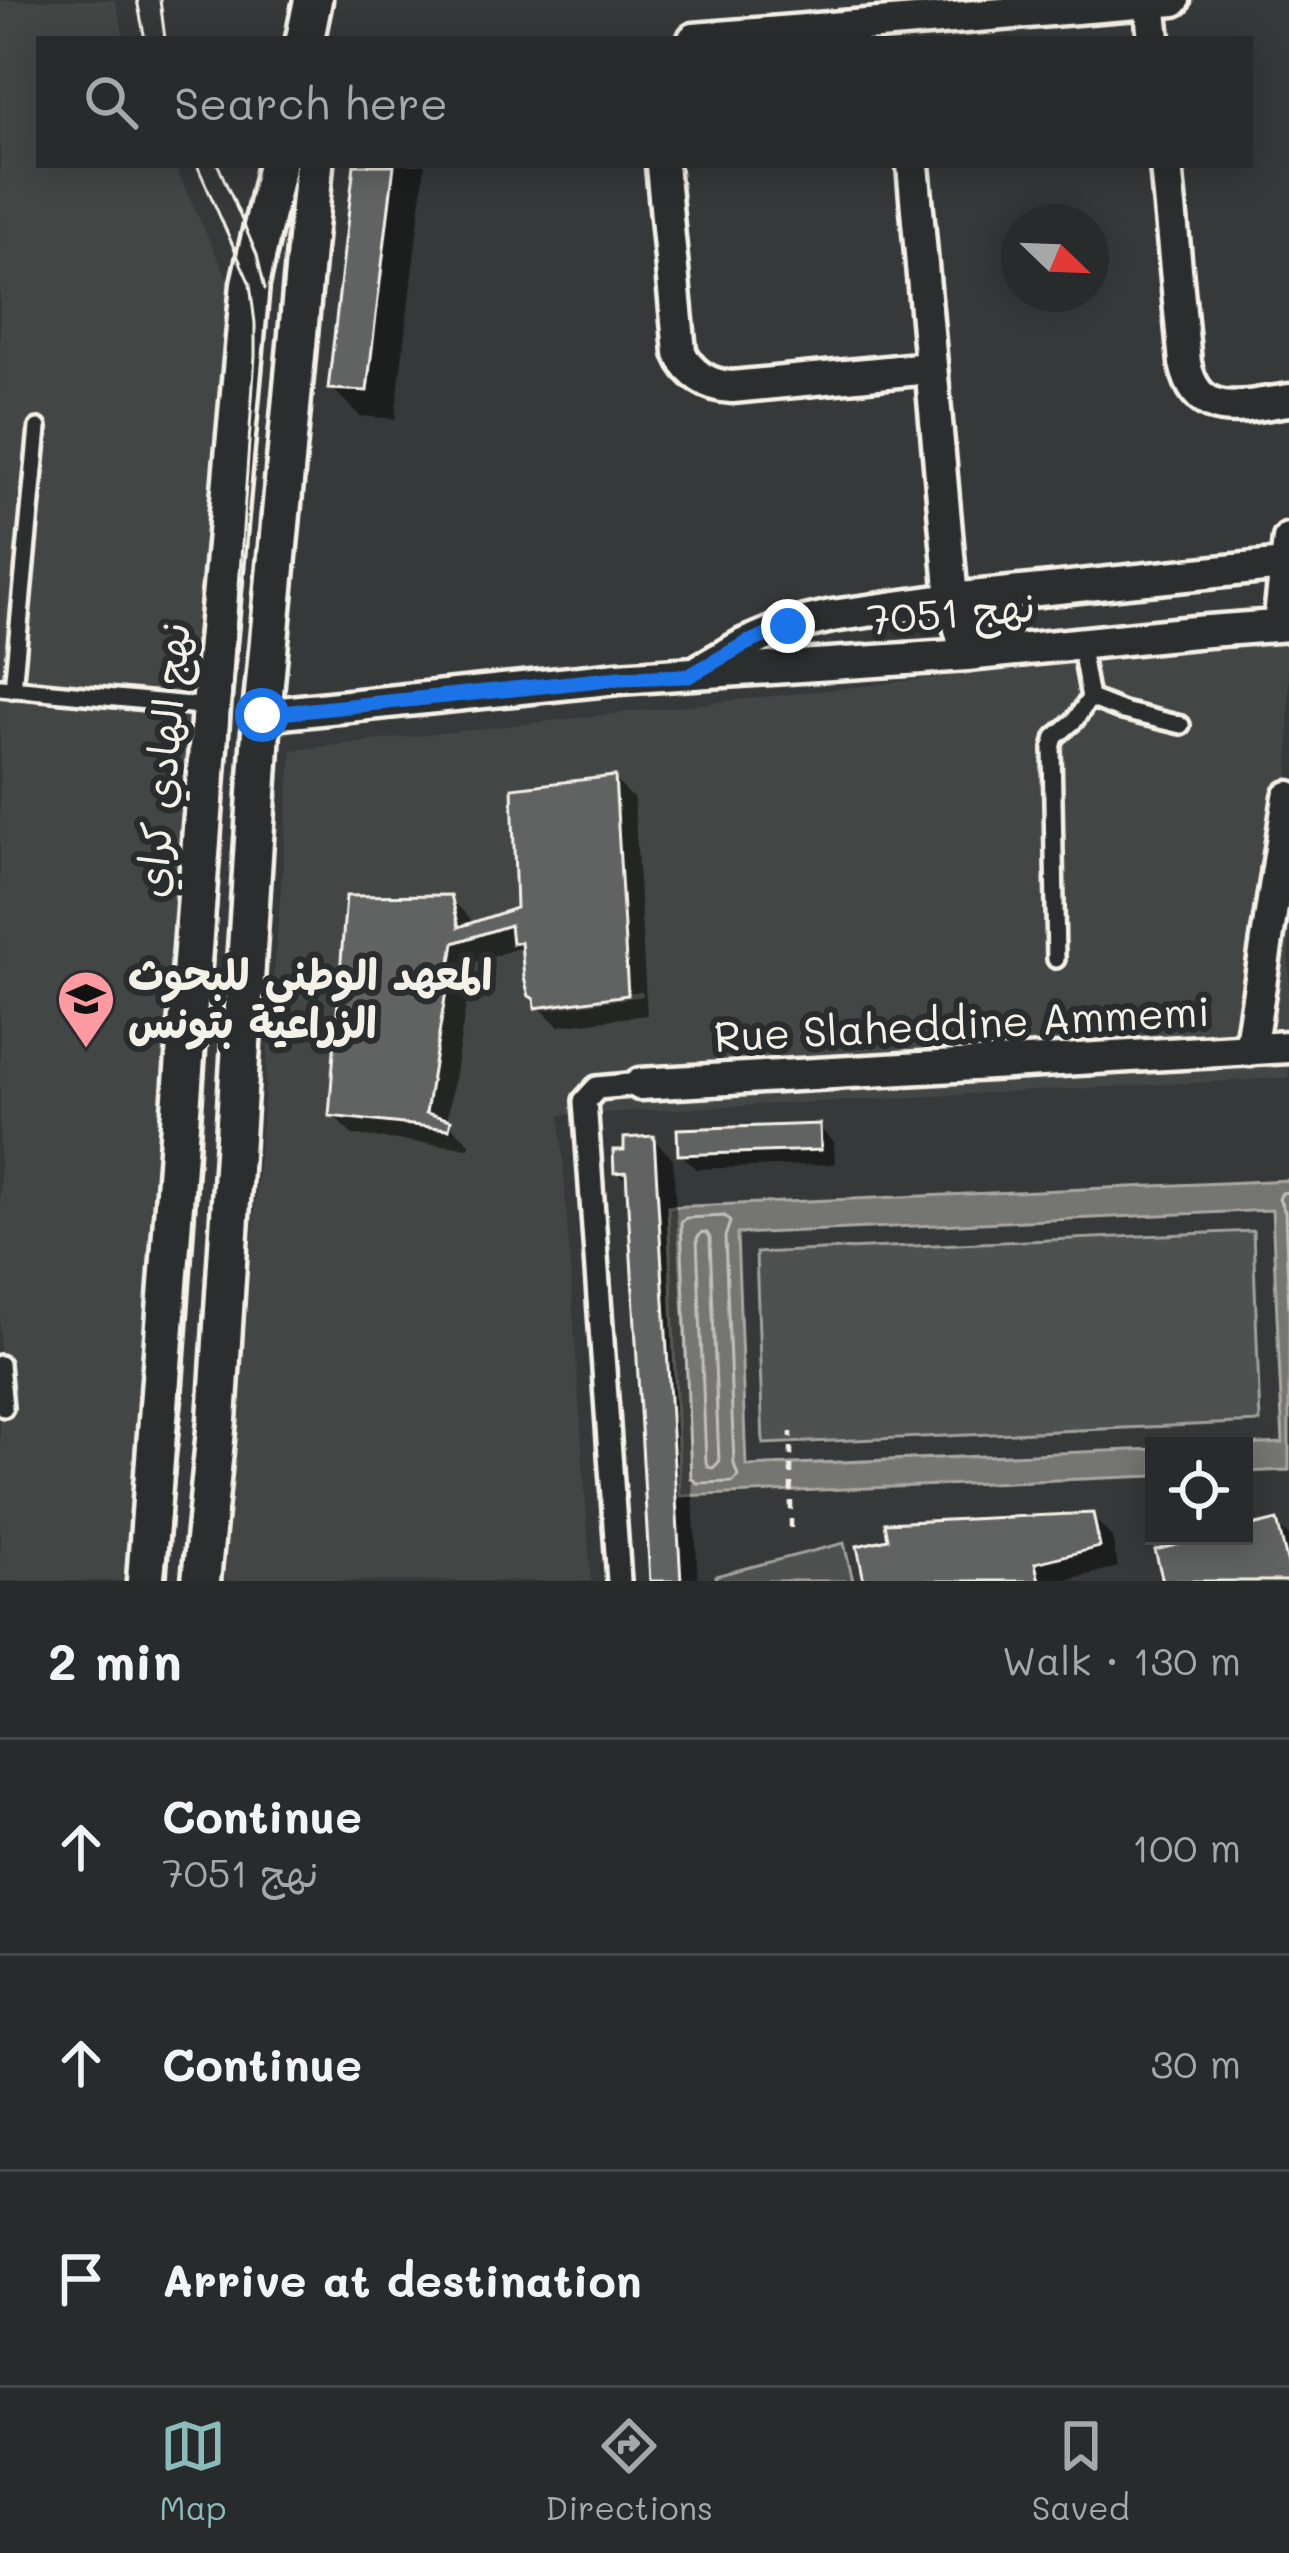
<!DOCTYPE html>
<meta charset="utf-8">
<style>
:root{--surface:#282b2b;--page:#343737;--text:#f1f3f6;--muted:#a5a7a9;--line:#444747;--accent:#8bbbb9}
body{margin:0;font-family:Mali,"Playpen Sans Arabic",sans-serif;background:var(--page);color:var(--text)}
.controls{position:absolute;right:36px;bottom:36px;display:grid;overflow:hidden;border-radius:0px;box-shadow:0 6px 30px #0003}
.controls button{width:108px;height:108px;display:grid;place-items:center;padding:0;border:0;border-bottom:3px solid var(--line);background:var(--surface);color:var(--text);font:60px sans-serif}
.compass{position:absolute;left:1001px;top:204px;width:108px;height:108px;border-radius:50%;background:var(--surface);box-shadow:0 6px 30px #0003;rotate:113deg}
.stop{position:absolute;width:36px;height:36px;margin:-27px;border:9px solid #1a73e8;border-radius:50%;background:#fff}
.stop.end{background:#1a73e8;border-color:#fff;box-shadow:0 3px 12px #0008}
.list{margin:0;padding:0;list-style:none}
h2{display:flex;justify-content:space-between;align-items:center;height:156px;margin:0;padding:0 48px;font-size:51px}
h2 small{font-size:39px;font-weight:400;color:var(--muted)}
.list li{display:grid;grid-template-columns:78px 1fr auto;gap:36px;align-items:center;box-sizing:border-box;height:216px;padding:0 48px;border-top:3px solid var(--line)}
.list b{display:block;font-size:45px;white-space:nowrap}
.list p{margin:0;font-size:39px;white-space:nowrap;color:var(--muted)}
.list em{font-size:39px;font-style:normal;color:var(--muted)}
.icon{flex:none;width:66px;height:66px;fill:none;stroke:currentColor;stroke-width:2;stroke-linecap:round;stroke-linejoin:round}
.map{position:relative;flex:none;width:1289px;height:1581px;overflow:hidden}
.search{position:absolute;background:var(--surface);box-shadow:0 6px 30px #0003;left:36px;right:36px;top:36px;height:132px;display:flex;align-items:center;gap:30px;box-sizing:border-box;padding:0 42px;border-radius:0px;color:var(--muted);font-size:45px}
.sheet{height:804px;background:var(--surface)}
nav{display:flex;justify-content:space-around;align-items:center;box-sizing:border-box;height:168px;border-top:3px solid var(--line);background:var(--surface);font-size:33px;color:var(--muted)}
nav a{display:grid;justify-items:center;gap:6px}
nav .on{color:var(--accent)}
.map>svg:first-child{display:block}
.built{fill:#434645}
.green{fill:#4e514f;stroke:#a1a19c;stroke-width:3}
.water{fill:#757572;stroke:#a8a7a1;stroke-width:3}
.shadow{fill:#0007;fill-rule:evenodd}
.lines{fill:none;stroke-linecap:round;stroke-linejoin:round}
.shore{stroke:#c1bfb9;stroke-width:3}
.building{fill:#616362;stroke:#f4f1e8;stroke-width:3}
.service-casing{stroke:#f4f1e8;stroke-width:24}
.pedestrian-casing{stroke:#f4f1e8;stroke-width:30}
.minor-casing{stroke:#f4f1e8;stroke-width:39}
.tertiary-casing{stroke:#f4f1e8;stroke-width:45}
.path{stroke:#f4f1e8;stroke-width:4.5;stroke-dasharray:9 9;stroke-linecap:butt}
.service{stroke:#2a2d2e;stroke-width:15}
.pedestrian{stroke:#2a2d2e;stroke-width:21}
.minor{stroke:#2a2d2e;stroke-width:30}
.tertiary{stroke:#2a2d2e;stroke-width:36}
.tram{stroke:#f4f1e8;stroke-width:3}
.route{stroke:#1a73e8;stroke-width:15}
.labels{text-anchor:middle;stroke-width:12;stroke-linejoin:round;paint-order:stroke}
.street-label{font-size:42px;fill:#f4f1e8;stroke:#2a2d2e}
.poi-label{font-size:42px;font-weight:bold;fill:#f4f1e8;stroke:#2a2d2e;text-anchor:start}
</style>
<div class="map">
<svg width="1289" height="1581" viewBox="0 0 1289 1581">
<rect width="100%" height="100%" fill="#363939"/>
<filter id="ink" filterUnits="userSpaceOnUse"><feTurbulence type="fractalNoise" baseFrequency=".00833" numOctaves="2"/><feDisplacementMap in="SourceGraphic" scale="24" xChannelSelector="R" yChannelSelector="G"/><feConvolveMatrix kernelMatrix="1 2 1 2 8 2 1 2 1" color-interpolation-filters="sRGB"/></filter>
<g filter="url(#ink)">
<path class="built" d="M0,0h115l10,39h-86v126h135l57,121 -36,419 -48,689 -20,187h-127z
M1289,641v437l-729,37 31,466h-366l67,-831 963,-108z"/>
<path class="green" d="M1253,1231l7,191 -497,22 -7,-191z
M844,1543l9,38h-137l-1,-5z"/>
<path class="water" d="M1289,1180v290l-45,2v-26h-27l66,-3 -11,-233 -535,24 9,232 408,-17v27l-474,20 -12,-289z"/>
<path class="shadow" d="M357,165h68l-30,254 -35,-3 -29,-29z
M614,779l20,20 13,216 -89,11 -20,-20 -13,-55 -4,-4 -48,16 -26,159 23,21 -1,5 -117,-13 -20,-21 118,-216 20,20 2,8 48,-16zM642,991l1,5 -99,14v-6z
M819,1127l15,15 1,22 -139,5 -15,-15z
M653,1139l20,20 25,422h-45l-23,-396 -13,-13z
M1092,1516l20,21 6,30 -56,14h-194z
M1276,1524l13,12v45h-123l60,-45h18v-4z"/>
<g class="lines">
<path class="shore" d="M1289,1192l-7,1 -3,6 6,13 4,95
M725,1216l5,6 -5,15 9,227 4,12 -5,6 -36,1 -6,-5 -10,-255 5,-5z
M702,1232l5,1 3,5 9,224 -6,6 -5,-1 -2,-5 -9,-224z"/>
</g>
<path class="building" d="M354,165h40l-27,226 -39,-2z
M615,776l13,219 -93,13 -1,-9 -5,-3 -5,-18 -3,-36 -9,1 -2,-18 -56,18 -28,170 25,7 -2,9 -120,-13 17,-220 105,-1 8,32 57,-19 -4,-120z
M820,1124l1,26 -143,5 -1,-26z
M654,1136l27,445h-31l-24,-409 -12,1 -1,-23h11v-12z
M1093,1513l7,34 -65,16 4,18h-175l-7,-35 31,-7 -3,-16z
M1277,1520l12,49v12h-126l-8,-31 58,-14h31v-8z"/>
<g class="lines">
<g class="service-casing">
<path id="service" d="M0,687l211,20
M13,689l25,-261
M1090,698l33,13 58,14
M1056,959l-4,-211 3,-11 20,-17 15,-22 -10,-55
M0,1364l4,44"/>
</g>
<g class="pedestrian-casing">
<path id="pedestrian" d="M619,1581l-34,-480 12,-13 43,-4"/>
</g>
<g class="minor-casing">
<path id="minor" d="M1150,2l4,37
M694,39l480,-39
M662,165l18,187c9,22 29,34 52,35l197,-19
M913,165l39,434 15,56
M1166,165l19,198c12,60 58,43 104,37
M1279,626l10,-87
M700,670l45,-26 43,-18 44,-10 120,-17 333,-34
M262,715l356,-37 349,-23 228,-23 94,-7
M1250,1050l39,-253
M640,1084l649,-37"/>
</g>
<g class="tertiary-casing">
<path id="tertiary" d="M305,39l8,-39
M146,1581l65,-874 39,-423 27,-119
M201,1581l16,-161 45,-705 52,-550"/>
</g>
<path class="path" d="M791,1528v-96"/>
<use href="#service" class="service"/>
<use href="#pedestrian" class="pedestrian"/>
<use href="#minor" class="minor"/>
<use href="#tertiary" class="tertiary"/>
<path class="tram" d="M137,0l8,39
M160,0l5,39
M218,165l39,90 8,34
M164,1581l19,-183 72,-1042v-33l-5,-39 -53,-119"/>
</g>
</g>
<g class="lines" filter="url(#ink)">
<path class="route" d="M262,715l357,-37 70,-2 56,-32 43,-18"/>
</g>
<defs>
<g id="university-pin" transform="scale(3)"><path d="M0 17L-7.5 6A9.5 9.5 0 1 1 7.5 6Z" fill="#ff9aa2" stroke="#2a2d2e"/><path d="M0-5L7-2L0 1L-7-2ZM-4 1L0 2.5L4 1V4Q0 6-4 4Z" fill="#111"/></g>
</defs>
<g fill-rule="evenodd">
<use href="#university-pin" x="86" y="999"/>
</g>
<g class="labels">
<g class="street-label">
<text transform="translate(951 613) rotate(-5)" y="15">نهج 7051</text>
<text transform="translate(163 760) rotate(-85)" y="15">نهج الهادي كراي</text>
<text transform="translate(962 1024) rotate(-3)" y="15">Rue Slaheddine Ammemi</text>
</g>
<g class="poi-label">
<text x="128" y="990">المعهد الوطني للبحوث<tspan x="128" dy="48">الزراعية بتونس</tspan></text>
</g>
</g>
</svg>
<div class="controls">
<button><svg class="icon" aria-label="locate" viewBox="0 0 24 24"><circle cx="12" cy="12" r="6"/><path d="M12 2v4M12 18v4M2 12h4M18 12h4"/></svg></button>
</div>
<svg class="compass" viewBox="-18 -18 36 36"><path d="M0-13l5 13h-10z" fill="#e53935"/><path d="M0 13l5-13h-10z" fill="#a5a7a9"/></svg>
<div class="stop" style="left:262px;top:715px"></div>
<div class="stop end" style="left:788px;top:626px"></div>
<div class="search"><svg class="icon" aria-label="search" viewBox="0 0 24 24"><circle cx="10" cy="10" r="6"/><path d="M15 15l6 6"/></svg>Search here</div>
</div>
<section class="sheet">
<h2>2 min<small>Walk · 130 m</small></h2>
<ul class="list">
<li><svg class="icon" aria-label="ahead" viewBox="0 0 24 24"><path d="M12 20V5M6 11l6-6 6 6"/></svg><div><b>Continue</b><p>نهج 7051</p></div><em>100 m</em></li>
<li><svg class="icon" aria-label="ahead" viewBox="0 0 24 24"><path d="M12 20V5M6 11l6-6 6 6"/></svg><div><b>Continue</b></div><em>30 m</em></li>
<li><svg class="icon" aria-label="arrive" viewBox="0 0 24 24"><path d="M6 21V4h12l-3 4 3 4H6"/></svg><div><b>Arrive at destination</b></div></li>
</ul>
</section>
<nav>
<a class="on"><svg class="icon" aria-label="map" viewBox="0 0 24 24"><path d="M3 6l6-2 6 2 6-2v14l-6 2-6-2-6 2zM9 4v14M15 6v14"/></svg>Map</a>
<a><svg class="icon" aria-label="directions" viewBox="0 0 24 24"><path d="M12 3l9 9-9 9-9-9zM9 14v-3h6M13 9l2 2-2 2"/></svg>Directions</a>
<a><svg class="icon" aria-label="saved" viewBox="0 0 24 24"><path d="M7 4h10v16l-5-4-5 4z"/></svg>Saved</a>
</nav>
